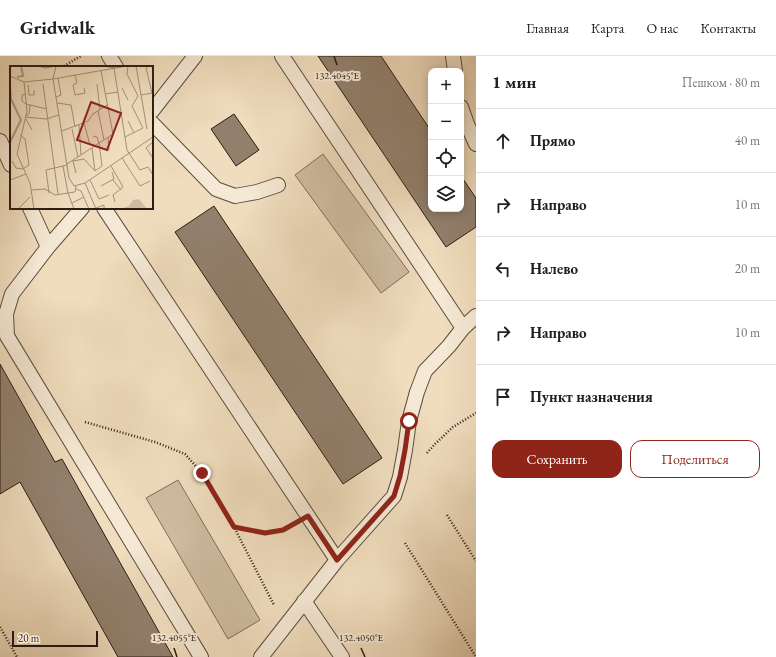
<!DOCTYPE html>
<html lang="ru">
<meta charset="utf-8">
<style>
:root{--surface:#fff;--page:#f2f2f2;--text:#202124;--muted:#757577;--line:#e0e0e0;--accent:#8f2418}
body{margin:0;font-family:"EB Garamond",serif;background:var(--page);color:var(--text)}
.controls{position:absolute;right:12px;top:12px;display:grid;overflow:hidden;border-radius:8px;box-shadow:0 2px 10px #0003}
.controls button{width:36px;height:36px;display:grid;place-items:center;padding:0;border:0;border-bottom:1px solid var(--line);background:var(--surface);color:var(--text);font:20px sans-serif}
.scale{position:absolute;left:12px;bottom:10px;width:86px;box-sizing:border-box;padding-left:4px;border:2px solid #2c1c15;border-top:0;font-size:11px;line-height:14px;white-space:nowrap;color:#2c1c15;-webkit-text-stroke:3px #f5e9d5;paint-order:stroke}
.stop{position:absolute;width:12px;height:12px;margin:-9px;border:3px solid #8f2418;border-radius:50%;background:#fff}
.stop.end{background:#8f2418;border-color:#fff;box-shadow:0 1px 4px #0008}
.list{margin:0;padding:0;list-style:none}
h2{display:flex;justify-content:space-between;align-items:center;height:52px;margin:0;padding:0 16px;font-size:17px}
h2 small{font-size:13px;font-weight:400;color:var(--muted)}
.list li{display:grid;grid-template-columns:26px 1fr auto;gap:12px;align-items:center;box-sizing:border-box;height:64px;padding:0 16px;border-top:1px solid var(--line)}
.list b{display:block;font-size:15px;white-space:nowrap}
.list em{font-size:13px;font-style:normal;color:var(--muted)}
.actions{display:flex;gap:8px;padding:12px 16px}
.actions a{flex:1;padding:9px 0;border:1px solid var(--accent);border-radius:12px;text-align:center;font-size:14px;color:var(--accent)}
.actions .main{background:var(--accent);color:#fff}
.icon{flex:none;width:22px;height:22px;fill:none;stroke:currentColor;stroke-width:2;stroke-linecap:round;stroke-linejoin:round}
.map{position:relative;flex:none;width:476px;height:601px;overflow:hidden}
header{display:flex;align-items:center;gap:24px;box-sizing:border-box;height:56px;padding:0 20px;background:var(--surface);border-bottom:1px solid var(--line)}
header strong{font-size:19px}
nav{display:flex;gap:22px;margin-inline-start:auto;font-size:14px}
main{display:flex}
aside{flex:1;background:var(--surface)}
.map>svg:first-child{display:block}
.green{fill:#cfbca1;stroke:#7e6c5b}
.building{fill:#92806d;stroke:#2c1c15}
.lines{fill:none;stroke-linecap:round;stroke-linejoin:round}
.lane-casing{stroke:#5d4c3f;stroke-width:16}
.path{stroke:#2c1c15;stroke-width:2.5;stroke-dasharray:1 2;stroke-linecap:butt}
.lane{stroke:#f5e9d5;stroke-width:14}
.route{stroke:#8f2418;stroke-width:5}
.ticks{fill:none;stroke:#2c1c15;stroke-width:1.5}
.inset-river{fill:none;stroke:#ad9b85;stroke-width:2}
.inset-road{fill:none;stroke:#a2907a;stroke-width:1}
.view{fill:#8f2418;fill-opacity:0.15;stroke:#8f2418;stroke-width:2}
.inset-edge{fill:none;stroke:#2c1c15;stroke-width:2}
.ticks-label{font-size:10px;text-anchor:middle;fill:#2c1c15;stroke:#f5e9d5;stroke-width:4;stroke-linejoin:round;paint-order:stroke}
</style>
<header>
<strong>Gridwalk</strong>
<nav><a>Главная</a><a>Карта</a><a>О нас</a><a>Контакты</a></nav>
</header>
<main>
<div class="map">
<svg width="476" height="601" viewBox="0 0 476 601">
<rect width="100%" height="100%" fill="#f0ddbe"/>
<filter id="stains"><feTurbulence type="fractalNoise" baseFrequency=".005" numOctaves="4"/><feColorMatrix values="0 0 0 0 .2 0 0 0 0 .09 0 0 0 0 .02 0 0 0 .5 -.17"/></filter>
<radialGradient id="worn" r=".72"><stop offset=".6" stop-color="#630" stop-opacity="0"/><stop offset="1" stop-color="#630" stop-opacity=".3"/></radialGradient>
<path class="green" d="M323,98l86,118 -28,21 -86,-118z
M178,424l82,140 -32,19 -82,-141z"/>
<path class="building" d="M318,0h63l50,75v78h30v-33l15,22v29l-30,20z
M234,58l25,36 -23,16 -25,-37z
M214,150l168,252 -39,26 -168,-252z
M0,308l55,98 7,-3 111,198h-55l-98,-175 -20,12z"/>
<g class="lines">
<g class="lane-casing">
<path id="lane" d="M109,0l7,11
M282,0l181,272
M453,0l2,15
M461,51l6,17 9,20
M152,55l43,-55
M152,67l64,66 19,7 22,-4 21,-7
M0,85l11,24
M30,152l18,39
M82,152l-34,39 -36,47 -6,20 1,22 194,321
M104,152l233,352
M304,545l38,56
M261,601l76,-97 57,-64 6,-19 5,-27 4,-29 8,-29 8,-21 24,-25 14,-18 13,-12"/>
</g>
<path class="path" d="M64,10l17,-10
M85,366l70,20 30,12 17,19 32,54 40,78
M427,397l8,-9 18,-17 23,-14
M447,459l29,46
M234,471c19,4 37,9 56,-1
M405,487l71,114
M0,571l17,30"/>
<use href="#lane" class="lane"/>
</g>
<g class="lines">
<path class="route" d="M202,417l32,54 31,6 18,-3 25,-14 29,44 57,-64 6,-20 5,-26 4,-29"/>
</g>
<path class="ticks" d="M334,0l3,9M174,592l3,9M361,592l4,9"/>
<g transform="translate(10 10)">
<rect width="143" height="143" fill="#f0ddbe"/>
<path d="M129,133l8,10h-27l9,-3 4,-6z" fill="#cfbca1"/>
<path class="inset-river" d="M7,11l6,-1 -2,-10M0,21l1,12 10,21 -11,22"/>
<path class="inset-road" d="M29,0l6,2 11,-2M46,0l-3,13 74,-13M92,0l13,2M126,0l11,63M104,2l13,82 13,20 8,-3 5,8M65,9l2,8 -4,2 2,10 10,-2 -1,-5M0,10l14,6 29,-3 16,99 5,8 11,-3 68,-46M14,16l3,29 -10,43 13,29 4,26M33,18l15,110M87,18l3,26M18,19l1,10h5v-5M112,22l6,12M15,28l-3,1v6l4,3 21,5M95,28l13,-2M131,29l11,-2 -6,-25 3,-2M46,31l5,-2 -3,-17M47,37l14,2 4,22M88,45l6,29M16,50l3,-2 1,-9M16,51l20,2 13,-4M16,53l6,11M118,55l6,12M74,57l6,22M69,59l2,30M62,63l6,28M52,65l26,-10 5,-7 14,-9M98,71l1,14M115,71l18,-9 -11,-22 6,-10 -11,-22 1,-8M143,76l-7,6 7,10M82,82l3,23M112,92l18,28 10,-5M2,95l4,7 7,1 6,-4 -4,-26 -5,-4M57,98l46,-30 -12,-63M57,99l-4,1 5,27 6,16M101,100l12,21 -10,8 2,7M66,107l-3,-12 11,-2 11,12 7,-5 -3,-23 -2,-6 -4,-1M0,114l16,-6M80,114l9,19 10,-4M103,114l8,10M75,117l11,26M91,120l13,-7 -2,-7M66,123l5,2 8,18M21,124l14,-1 10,6 20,-3 1,-6M39,127l-3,-23 17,-4M62,137l12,-6M86,142l8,-3v4M8,143l12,-12"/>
<path class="view" d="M81,36l30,11 -14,37 -30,-10z"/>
<rect width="143" height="143" class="inset-edge"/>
</g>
<g class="ticks-label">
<text x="337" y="23">132.4045°E</text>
<text x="174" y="585">132.4055°E</text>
<text x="361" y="585">132.4050°E</text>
</g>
<rect width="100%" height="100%" filter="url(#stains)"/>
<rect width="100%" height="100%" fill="url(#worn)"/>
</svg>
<div class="controls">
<button>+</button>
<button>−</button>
<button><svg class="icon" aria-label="locate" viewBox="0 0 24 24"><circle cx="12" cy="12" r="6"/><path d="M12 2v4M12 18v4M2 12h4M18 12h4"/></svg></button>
<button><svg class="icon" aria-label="layers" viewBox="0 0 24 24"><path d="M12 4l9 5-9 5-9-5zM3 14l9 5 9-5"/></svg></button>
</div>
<div class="scale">20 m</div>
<div class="stop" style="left:409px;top:365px"></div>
<div class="stop end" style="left:202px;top:417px"></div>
</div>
<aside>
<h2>1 мин<small>Пешком · 80 m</small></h2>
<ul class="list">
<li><svg class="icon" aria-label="ahead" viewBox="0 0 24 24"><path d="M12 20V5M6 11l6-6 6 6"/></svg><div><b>Прямо</b></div><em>40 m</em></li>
<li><svg class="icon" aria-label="right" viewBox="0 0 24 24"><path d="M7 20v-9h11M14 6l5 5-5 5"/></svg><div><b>Направо</b></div><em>10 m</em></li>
<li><svg class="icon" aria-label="left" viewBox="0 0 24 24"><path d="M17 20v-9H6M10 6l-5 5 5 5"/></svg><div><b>Налево</b></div><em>20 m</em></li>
<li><svg class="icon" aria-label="right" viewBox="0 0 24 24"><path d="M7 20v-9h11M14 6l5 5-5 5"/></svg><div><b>Направо</b></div><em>10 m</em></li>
<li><svg class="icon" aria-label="arrive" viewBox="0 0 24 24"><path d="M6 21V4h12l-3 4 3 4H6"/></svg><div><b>Пункт назначения</b></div></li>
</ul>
<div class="actions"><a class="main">Сохранить</a><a>Поделиться</a></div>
</aside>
</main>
